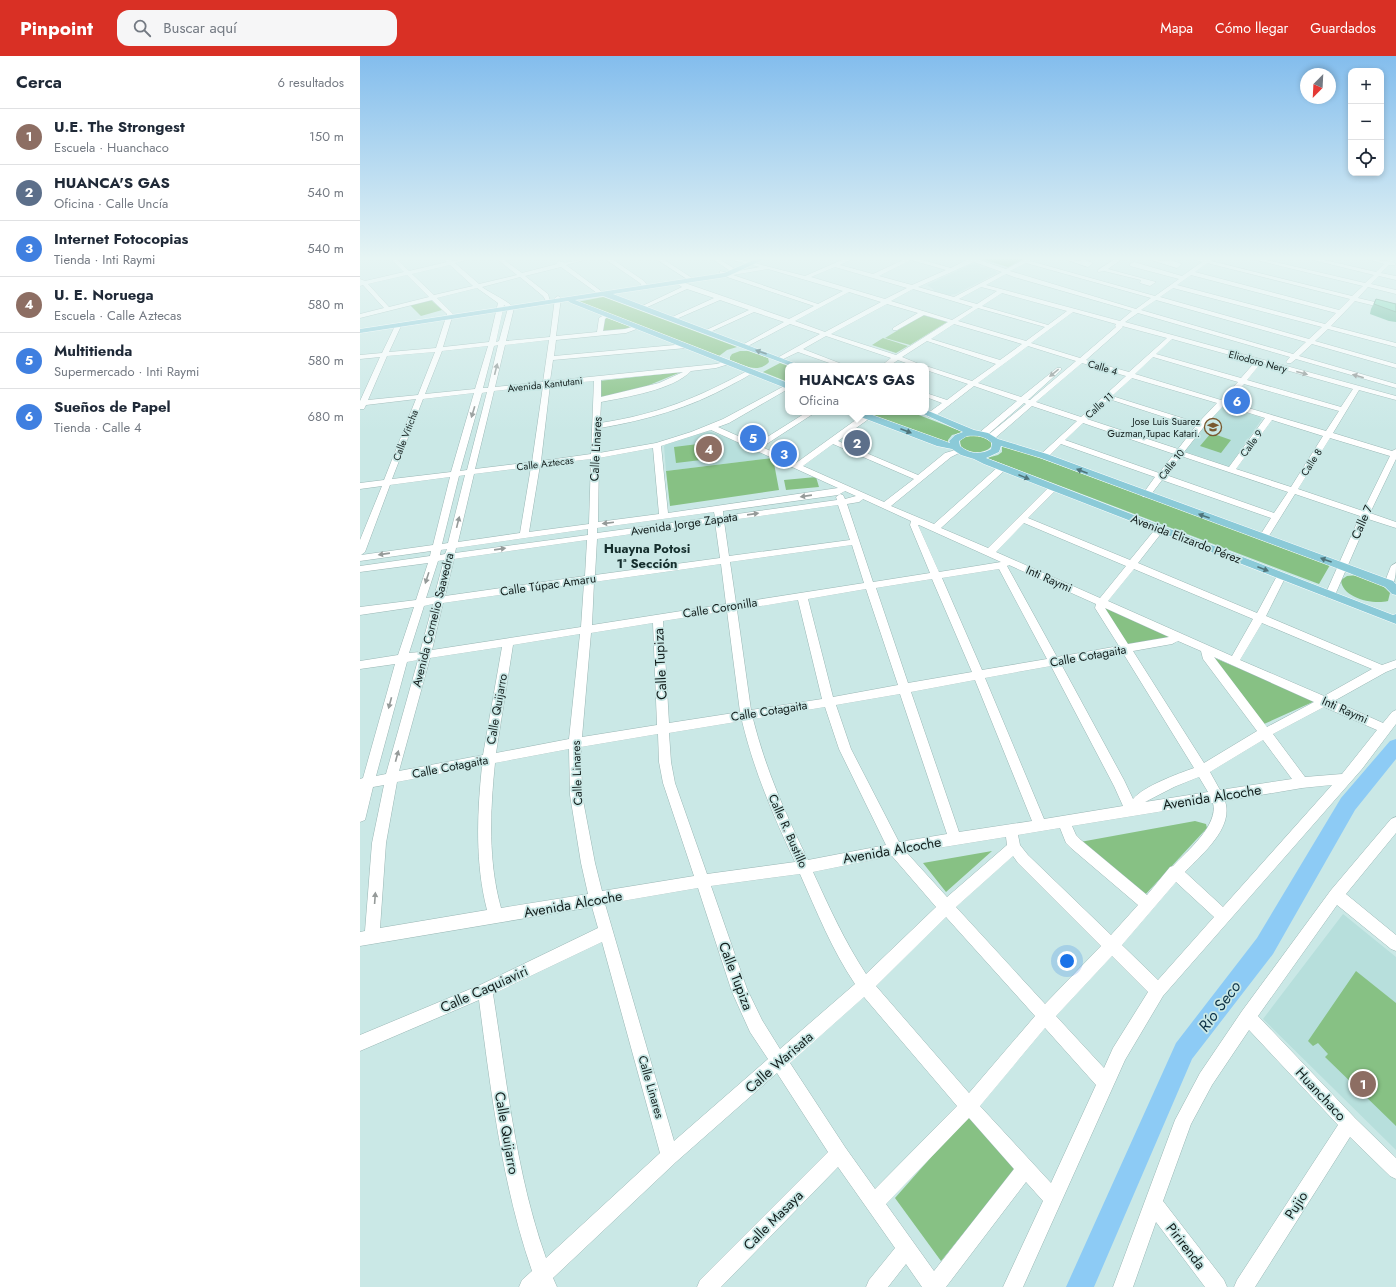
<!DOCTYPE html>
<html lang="es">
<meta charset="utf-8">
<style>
:root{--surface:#fff;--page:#f6f6f7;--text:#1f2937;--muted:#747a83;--line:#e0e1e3;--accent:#d93025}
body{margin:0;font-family:Jost,sans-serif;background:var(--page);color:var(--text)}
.controls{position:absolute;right:12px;top:12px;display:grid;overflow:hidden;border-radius:8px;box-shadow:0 2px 6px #0003}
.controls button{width:36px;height:36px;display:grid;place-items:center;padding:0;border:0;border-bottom:1px solid var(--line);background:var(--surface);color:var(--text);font:20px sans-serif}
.compass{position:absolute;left:940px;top:12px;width:36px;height:36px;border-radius:50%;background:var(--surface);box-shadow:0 2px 6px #0003;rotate:204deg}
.you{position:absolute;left:707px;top:905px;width:14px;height:14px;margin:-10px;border:3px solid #fff;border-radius:50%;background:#1a73e8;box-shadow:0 0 0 6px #1a73e833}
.badge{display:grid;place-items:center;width:26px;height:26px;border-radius:50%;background:var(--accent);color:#fff;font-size:13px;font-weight:700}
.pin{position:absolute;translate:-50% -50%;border:2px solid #fff;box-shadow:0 1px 4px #0006}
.popup{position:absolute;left:425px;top:307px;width:144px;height:52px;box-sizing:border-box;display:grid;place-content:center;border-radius:8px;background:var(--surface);filter:drop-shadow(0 1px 3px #0005);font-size:13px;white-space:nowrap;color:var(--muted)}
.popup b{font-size:15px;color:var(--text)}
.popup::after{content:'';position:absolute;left:50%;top:100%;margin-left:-8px;border:8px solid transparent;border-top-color:var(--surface)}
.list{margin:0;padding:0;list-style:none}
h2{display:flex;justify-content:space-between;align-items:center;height:52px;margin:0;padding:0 16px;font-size:17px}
h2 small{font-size:13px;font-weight:400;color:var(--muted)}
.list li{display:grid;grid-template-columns:26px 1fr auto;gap:12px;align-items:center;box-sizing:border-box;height:56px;padding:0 16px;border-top:1px solid var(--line)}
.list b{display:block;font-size:15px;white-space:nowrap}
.list p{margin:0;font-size:13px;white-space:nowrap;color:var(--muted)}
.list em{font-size:13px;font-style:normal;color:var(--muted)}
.icon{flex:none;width:22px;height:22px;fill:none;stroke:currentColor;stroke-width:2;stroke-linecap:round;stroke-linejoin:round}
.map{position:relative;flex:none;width:1036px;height:1231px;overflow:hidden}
header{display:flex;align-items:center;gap:24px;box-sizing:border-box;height:56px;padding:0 20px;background:var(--accent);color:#fff}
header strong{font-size:19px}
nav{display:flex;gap:22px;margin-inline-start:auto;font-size:14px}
.search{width:280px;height:36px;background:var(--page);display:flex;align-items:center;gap:10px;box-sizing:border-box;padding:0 14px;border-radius:12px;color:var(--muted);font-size:15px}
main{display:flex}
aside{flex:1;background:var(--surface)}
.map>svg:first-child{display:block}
.built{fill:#b7dfdc}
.green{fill:#87c184}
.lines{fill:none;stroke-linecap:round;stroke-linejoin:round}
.river{fill:#8dcbf5;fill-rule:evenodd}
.minor-casing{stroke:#9ab7b5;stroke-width:1}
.major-casing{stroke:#fff;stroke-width:1}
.minor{fill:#fff;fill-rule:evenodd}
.major{fill:#8bcad8;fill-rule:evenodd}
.wall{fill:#62b696}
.building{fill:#72d4af;stroke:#50947a}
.oneway{fill:#4f747a}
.oneway2{fill:#959a99}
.labels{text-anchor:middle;stroke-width:3.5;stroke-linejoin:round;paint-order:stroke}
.far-street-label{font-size:10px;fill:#131e1d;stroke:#cae8e6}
.far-poi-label{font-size:10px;fill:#131e1d;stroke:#cae8e6;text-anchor:end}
.street-label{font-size:12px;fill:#131e1d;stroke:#cae8e6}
.neighbourhood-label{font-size:13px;font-weight:bold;fill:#152e2d;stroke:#cae8e6}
.near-street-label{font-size:14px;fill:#131e1d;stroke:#cae8e6}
.near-water-label{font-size:16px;font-style:italic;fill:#0f3348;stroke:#cae8e6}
</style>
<header>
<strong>Pinpoint</strong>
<div class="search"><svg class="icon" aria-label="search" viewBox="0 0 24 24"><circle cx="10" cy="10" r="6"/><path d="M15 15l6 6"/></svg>Buscar aquí</div>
<nav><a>Mapa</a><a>Cómo llegar</a><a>Guardados</a></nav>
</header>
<main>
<aside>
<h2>Cerca<small>6 resultados</small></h2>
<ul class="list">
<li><span class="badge" style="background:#8d6e63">1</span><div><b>U.E. The Strongest</b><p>Escuela · Huanchaco</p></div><em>150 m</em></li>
<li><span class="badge" style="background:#5c6f8a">2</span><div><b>HUANCA'S GAS</b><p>Oficina · Calle Uncía</p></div><em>540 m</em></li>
<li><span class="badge" style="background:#3f7fe0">3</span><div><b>Internet Fotocopias</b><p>Tienda · Inti Raymi</p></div><em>540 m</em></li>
<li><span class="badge" style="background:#8d6e63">4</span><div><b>U. E. Noruega</b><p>Escuela · Calle Aztecas</p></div><em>580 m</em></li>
<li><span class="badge" style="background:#3f7fe0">5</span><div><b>Multitienda</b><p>Supermercado · Inti Raymi</p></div><em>580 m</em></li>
<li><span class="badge" style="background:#3f7fe0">6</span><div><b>Sueños de Papel</b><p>Tienda · Calle 4</p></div><em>680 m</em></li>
</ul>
</aside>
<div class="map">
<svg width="1036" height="1231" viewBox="0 0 1036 1231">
<rect width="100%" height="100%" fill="#cae8e6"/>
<path class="built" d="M614,208l22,7 1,2 -41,21 -7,1 -15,-4 -1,-2 -6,-4 43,-20z
M865,350l34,11 3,2 -33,48 -43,-15 -2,-1 37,-44z
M348,375l18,6 47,21 -107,13 -2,-25 3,-3z
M983,858l53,43v193l-133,-131z"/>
<path class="green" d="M621,203h43l-16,8z
M243,241l3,1 131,49 -10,3 -8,6 -142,-54z
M71,244l11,10 -21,6 -11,-11z
M563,259l24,7 -37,23 -25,-7z
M244,261l30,11 -31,3z
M523,282l25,8 -12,7 -24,-8z
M380,295h8l20,7 1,4c-11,12 -26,3 -39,-2v-3l2,-3z
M420,307l8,3v16l-25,-10z
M321,316l-39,16 -42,9 -1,-16z
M504,356h47l52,20 -11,3 -4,5v4z
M851,377l20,7 -10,13 -21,-7z
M614,379l10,2 7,5v5c-9,8 -22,6 -30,0l-1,-6 5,-4z
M338,388l3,16 -25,3 -2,-16z
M642,388l328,121 -11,19 -332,-126 11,-3 4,-3z
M413,402l6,32 -109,16 -4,-35z
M456,421l3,10 -33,3 -2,-10z
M998,519l25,11 7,7 -2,8c-15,4 -46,-3 -47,-21l6,-4z
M742,549l71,32 -45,8z
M850,600l105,45 -51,23z
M835,765l11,3 1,4 -63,68 -64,-54z
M632,795l-46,41 -23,-29z
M996,915l40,32v123l-71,-69 3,-3 -10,-11 -5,3 -5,-5z
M611,1056l46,55 -76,94 -46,-63z"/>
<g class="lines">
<path class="river" d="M1036,683v20l-41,51 -82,144 -81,105 -98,228h-28l110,-244 81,-105 84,-140 49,-57z"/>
<g class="minor-casing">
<path id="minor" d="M31,203h6l12,12 38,-9 -3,-3h6l2,2 18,-2 -15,4 24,21 38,-9 -20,-16h6l19,14 35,-9 -1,-1 3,-2c7,4 20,-2 29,-2l-22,6 35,26v2h-4l-36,-26 -36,9 23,18 2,7h-4l-3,-5 -23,-19 -38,10c8,6 28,15 32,21l-8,33 44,-4 5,-39 3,-2 3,2 -5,38 41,-4 2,-14 8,-5 3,2 -5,4 -2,12 22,-2 14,-4 3,2 -16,6 -70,7 -2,16 132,-12 3,2 -3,2 -133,12 -3,21 166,-17 13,-3 3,2 -16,5 -25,3c-18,19 -65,26 -90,31l-1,21c59,-9 97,-25 149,-53l5,1c-6,6 -16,10 -23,14 -41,23 -85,35 -131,43l-1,25 57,-10 35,-11 32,-13 65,-35v5l-59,34 -11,4 38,17 51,-32h9l-54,35 34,16 68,-49h6v4l-32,23 80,34 27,-22 14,-4 4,2 -12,6 -60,49 43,18 65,-58h6l1,2 -1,2 -64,58 47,20 62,-62h6l1,2 -1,2 -28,28 102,42 27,-33h6l2,2 -2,2 -25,32 119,50 21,-39h6l2,2 -20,40 116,49 14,-5v8l-10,4 -52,29 49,22 9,-11 4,-2v14l-34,45 -199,227 -38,64 -102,227h-20l40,-86 -17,-19 -80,105h-24l-16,-23 -18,23h-22l3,-7 26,-32 -57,-81 -117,120h-24l3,-7 128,-128 -51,-79 -101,89 -123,116 4,9h-38l3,-7 10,-9c-30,-87 -41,-179 -53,-271l-119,51v-16l120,-50 118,-57 -6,-21 -232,39v-14l5,-1 7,-88 12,-58 -11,2 -7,29 -1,4 -5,2v-43l3,-1 32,-114 -35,5v-8l38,-6 16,-48 -54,8v-8l56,-7 12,-37 -68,9v-6l70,-10 1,-5 -71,10v-21l22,-54 -22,3v-6l24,-3 32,-81 -50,6 -2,4h-4v-8l20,-44 -20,2v-4l22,-2 13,-27 3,-2 3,2 -12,26 47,-4 11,-34 -15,-14 -72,18v-4l24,-6 -21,-23 -3,1v-7l5,2 39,-9zM90,209l23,21 -39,9 -22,-21zM47,219l22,22 -40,10 -21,-23zM117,232l21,15 -9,39 -46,5 10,-33 -16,-16zM144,249l4,3 -9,33 -3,1zM189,284l-6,42 -48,5 10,-42zM138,289l-10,43h-5l11,-42zM128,290l-13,43 -50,5 17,-43zM75,296l-17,43 -50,5 19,-44zM323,316l-24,11 -58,14v-17zM234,325l-3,73 -50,7 9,-76zM183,330l-11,76 -57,7 19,-78zM127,336l-20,78 -7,1 22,-78zM114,337l-23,79 -59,7 31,-80zM351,374l127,58 -170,25 -7,-67zM473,388l81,35 -30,23 -81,-36zM293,392l6,66 -61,8 1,-64zM231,403l-2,65 -60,8 11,-67zM171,411l-11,66 -62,9 16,-68zM105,419l-17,68 -6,1 17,-68zM90,421l-17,68 -72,10 4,-3 25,-67zM485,435l11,5 -11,3 -2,-4 -3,-1 -4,3 1,3 -114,16v-5l115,-16zM503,443l48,22 -1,4 20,48 -57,9 -26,-78 12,-2zM478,449l12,35 -121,16 -5,-35zM354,456l1,5 -118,16v-5zM355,466l5,36 -125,17 2,-36zM664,467l102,43 -26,32 -104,-46zM558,469h1l82,37 -62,10zM228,473v6l-133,18 1,-5zM227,484l-2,36 -140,20 9,-37zM492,489l12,38 -128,20 -6,-41zM87,493l-2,5 -5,1 1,-5zM84,504l-10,37 -8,1 12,-37zM361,508l5,40 -134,21 2,-43zM649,509l87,39 -1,4 24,38 -62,11 -50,-91zM639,513l48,90 -65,11 -40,-92zM774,513l119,50 -21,37 -124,-55zM572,523l40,93 -64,11 -32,-95zM224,527l-3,44 -149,23 11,-47zM506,533l32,96 -65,12 -25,-98zM438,544l24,99 -71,11 -14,-100zM73,548l-13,48 -11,1 15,-47zM745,552l64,29 -41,7zM367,555l13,101 -71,11 -6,-102zM293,567l4,102 -75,12 9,-104zM902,567l110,46 -48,27 -84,-36zM220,578l-11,105 -73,14 17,-108zM818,585l23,10 2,8 54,72 -53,32 -71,-112 39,-7zM142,591l-19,108 -84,16 31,-113zM763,597l71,115c-17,6 -50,18 -61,31l-9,-19 -63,-116zM854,601l100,45 -47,25zM58,604l-32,114 -10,2 31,-114zM691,610l63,120 9,20 -79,13 -59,-141zM615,624l57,141 -73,11 -48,-140zM540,638l47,140 -48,8 -48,-93 -15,-44zM465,651l14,42 47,96 -78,15c-23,-47 -42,-90 -55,-141zM964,651l53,23 -35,44 -37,3 -32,-43zM382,665c12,50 31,94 53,141l-88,12 -32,-91 -4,-21 -2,-29zM298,678l1,28 4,21 31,93 -92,15 -7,-28 -13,-68 -1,-48zM903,684l29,39 -72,11 -10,-18zM209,693l1,46 11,68 7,31 -87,14c-13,-47 -11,-96 -6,-145zM122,710c-5,48 -7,97 5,144l-107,18 6,-85 11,-61zM839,721l9,15 -63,10 29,-15zM972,729l-109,122 -38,-35c17,-18 49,-44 40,-71l77,-13zM853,747c6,22 -26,48 -40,63l-3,1 -23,28 -66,-55 -5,-5 -4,-9zM700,772l6,15 5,5 67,57 -27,30 -83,-80 -8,-10 -2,-10zM646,781l1,8 -60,52 -40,-44zM532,800l44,51 -70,67c-21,-32 -37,-67 -53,-102zM653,800l5,7 83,83 -56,58 -89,-97zM440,818c17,38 32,76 55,110l-75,65 -18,-29 -15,-31 -36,-103zM816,826l38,35 -56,63 -36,-35zM338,832l34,104 18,40 18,27 -94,82 -69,-237zM586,861l89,99 -66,77 -93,-107zM242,886l58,211 -114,105c-30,-84 -39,-176 -53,-264zM752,900l36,36 -35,56 -9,20 -48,-52zM504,941l93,109 -82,83 -30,-42 -55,-84zM685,972l51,57 -45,98 -71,-77zM609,1062l45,51 -80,102 -48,-67z
M245,203h7l32,22 3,4 -5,1 -2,-3z
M296,203h7l29,19 -5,1z
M352,203h7l19,12 22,-4 -32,-8h10l67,17 39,-17h8l-12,6 33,9 32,-15h14l32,9 17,-9h9l29,10 19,-10h7l-2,2 125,35 24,-17 -49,-13v-2l4,-2 48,14 20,-14 -9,-3h20l-2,2 141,35 11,-10 -111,-27h10l103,24 9,-8 -65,-16h11l56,13 8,-8 -17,-5 20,2 2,-2h6l-3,3 3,1v2h-6l-8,8 15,3v4l-17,-4 -8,8 25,6v4l-28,-7 -10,11 38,9v4l-41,-10 -24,25 65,17v4l-68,-18 -13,12 81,23v4l-84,-24 -13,12 97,28v4l-100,-29 -5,4h-4l-1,-1 4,-5 -152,-44 -13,9 271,74v4l-37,-10 -26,43 59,18 4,-2v10l-26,54 26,9v6l-28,-9 -33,76 -5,3 -4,-1 -1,-2 35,-79 -65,-22 -28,45h-6l-2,-2 12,-19 -109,-38 -13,17h-6l-1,-2 13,-18 -94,-33 -14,14h-6v-4l36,-33 -45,-15 -38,33h-6v-4l38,-31 -2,-1 -38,33h-6v-4l37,-31 -43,-15 -40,31h-6v-4l14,-10 -16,-6v-4l21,7 21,-16 -42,-14v-4l46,15 24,-17 -69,-23 -25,16 22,9h-10l-16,-6 -9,6h-8l10,-8 -65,-22 -23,13 44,17h-9l-40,-14 -19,9 -2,-1v-2l43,-24 -30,-10 -44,23h-4v-2l42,-23 -30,-10 -46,21h-4v-2l45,-21 -29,-10 -46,20h-4v-2l44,-20 -27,-9 -44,20 -5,-1 44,-21 -6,-4 3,-2 110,38 25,-13 -90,-30 -4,-3v-2l8,2 4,-1zM551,204l35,10 -34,15 -33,-9zM614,206l28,10 -48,25 -36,-10zM666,207l125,35 -15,11 -126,-38zM847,207l143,36 -11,11 -144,-38zM475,211l72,21 -22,11 -74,-22zM408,213l75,22 -25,13 -85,-29zM646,218l8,3 118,34 -12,10 -134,-36zM831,219l145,38 -11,11 -148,-39zM621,231l16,4 -20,13 -18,-5zM813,232l149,39 -13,12 -149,-42zM553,233l60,18 -21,13 -61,-19zM489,236l32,10 -56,30 -30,-11zM642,237l65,18 -19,14 -66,-19zM796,244l150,42 -13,12 -152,-44zM527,248l31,9 -25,15v2h4l27,-15 24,7 -52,33 -65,-21zM618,252l67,19 -19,14 -68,-20zM713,256l43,12 -1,2 1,1 -36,31 -49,-15zM594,268l68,20 -22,16 -69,-21zM762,270l45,12 -38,34 -43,-12 35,-31 2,-2zM812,283l83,23 -14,16 -85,-24zM668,290l48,15 -46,39h-2l33,-30v-2h-4l-36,29 -43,-14zM793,301l85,25 -17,18 -86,-26zM722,307l44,13 -45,41 -45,-15zM901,307l92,26 -12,18 -94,-27zM772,322l85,25 -19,20 -86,-27zM884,328l95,27 -13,20 -98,-29zM749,343l86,28 -17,22 -91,-30zM864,349l41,13 -36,49 -45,-15 19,-24zM912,364l51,16 -32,51 -55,-18zM723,367l91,31 -15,19 -94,-33zM970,382l60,18 -27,55 -65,-22zM821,400l107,36 -14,21 -108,-38z
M704,203l16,2 3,-2 10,4 -5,4z
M755,203h7l-14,10 48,13 -6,4 -10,-3 1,-3 -37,-9 -6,1v-2z
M788,203c7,0 17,4 23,1l11,4 -5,4z
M1036,507c0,8 0,16 -4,23h-6l-2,-2 7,-18z
M1036,761v16l-50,61 50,41v16l-5,-2 -54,-44 -79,111 97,102 41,40v21l-6,-3 -40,-39 -95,150h-21l3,-7 101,-155 -89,-95 -37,55 -21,39 -28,77 61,79 3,7h-22l-49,-65 -23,65h-20l62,-167 25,-47 42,-62 89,-121 60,-71z"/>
</g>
<g class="major-casing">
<path id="major" d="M396,203h9l-39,18 -113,17 189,72h-11l-188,-70 -28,4 213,83v6l-217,-86 -3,-2 -208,32v-4l364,-56z
M566,354l48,20 14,3 10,6 49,15 346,127 3,3v11l-4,-1 -7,-7 -46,-18 -298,-111 -40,-12 -2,6 -13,6 407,157 3,-1v10l-412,-160 -10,-5 -13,-4 -9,-6 -15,-3 -84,-32 -1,-2h12l86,31 -1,-2 6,-6 8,-3 -44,-20h7zM607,380c10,-1 18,0 25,7l-1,6c-10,6 -22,5 -31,-3l-1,-5z"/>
</g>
<use href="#minor" class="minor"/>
<use href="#major" class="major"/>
</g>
<path class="wall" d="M1016,243l20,5v18l-7,-1 -19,-7 1,-5z"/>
<path class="building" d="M1016,243l20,5v8l-22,-8z"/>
<defs><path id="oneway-solid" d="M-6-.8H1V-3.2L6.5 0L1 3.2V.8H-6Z"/></defs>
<g class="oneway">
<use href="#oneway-solid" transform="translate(401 296) rotate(-160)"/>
<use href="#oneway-solid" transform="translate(546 375) rotate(21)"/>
<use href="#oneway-solid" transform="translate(722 415) rotate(-159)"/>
<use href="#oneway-solid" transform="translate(664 421) rotate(22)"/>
<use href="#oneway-solid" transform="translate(844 460) rotate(-160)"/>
<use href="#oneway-solid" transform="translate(966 504) rotate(-160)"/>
<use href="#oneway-solid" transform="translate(903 513) rotate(21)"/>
</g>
<g class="oneway2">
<use href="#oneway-solid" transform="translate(136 313) rotate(-76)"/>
<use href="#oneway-solid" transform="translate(694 317) rotate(141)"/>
<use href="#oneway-solid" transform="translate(942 317) rotate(15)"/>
<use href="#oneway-solid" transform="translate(998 320) rotate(-164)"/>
<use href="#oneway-solid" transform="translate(113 356) rotate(107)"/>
<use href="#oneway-solid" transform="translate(446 440) rotate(172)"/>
<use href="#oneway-solid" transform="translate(393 458) rotate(-8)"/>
<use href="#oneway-solid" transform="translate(98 466) rotate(-76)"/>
<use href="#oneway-solid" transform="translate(248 467) rotate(173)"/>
<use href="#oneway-solid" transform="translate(140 493) rotate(-8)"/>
<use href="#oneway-solid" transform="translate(24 498) rotate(172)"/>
<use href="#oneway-solid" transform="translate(67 522) rotate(108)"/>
<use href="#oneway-solid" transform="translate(30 647) rotate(105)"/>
<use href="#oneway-solid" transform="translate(37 700) rotate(-75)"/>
<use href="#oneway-solid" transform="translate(15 842) rotate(-86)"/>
</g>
<linearGradient id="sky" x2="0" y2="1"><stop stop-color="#83bded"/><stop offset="0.54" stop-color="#e7f5f4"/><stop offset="1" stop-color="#e7f5f4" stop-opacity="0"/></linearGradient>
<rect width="1036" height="375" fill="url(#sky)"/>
<defs>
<g id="school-ring" transform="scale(0.9)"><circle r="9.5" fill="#cae8e6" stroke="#79592f" stroke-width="1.5"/><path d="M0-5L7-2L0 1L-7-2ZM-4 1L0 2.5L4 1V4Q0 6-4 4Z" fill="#79592f"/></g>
</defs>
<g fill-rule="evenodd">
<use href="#school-ring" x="853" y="371"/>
</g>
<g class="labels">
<g class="far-street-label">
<text transform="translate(898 305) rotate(15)" y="4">Eliodoro Nery</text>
<text transform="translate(743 311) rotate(16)" y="4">Calle 4</text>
<text transform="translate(185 328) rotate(-6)" y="4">Avenida Kantutani</text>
<text transform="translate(739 349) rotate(-41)" y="4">Calle 11</text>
<text transform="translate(45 379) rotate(-69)" y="4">Calle Viticha</text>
<text transform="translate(891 387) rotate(-54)" y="4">Calle 9</text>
<text transform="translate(951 406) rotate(-57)" y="4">Calle 8</text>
<text transform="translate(185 407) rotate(-7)" y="4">Calle Aztecas</text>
<text transform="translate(811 408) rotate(-52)" y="4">Calle 10</text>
</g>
<g class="far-poi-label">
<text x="840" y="369">Jose Luis Suarez<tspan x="840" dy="12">Guzman,Tupac Katari.</tspan></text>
</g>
<g class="street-label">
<text transform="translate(236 393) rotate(-87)" y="4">Calle Linares</text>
<text transform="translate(1002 466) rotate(-66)" y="4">Calle 7</text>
<text transform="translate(324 468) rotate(-8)" y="4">Avenida Jorge Zapata</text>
<text transform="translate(826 483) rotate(21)" y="4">Avenida Elizardo Pérez</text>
<text transform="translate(689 523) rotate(24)" y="4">Inti Raymi</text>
<text transform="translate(188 529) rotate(-8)" y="4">Calle Túpac Amaru</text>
<text transform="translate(360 552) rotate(-9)" y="4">Calle Coronilla</text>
<text transform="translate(73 564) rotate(-76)" y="4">Avenida Cornelio Saavedra</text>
<text transform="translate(728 600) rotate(-10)" y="4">Calle Cotagaita</text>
<text transform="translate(137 653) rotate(-80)" y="4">Calle Quijarro</text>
<text transform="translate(985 654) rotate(24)" y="4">Inti Raymi</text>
<text transform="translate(409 655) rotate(-9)" y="4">Calle Cotagaita</text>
<text transform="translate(90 711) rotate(-11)" y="4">Calle Cotagaita</text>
<text transform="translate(217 717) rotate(-92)" y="4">Calle Linares</text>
<text transform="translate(428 775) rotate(66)" y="4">Calle R. Bustillo</text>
<text transform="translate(291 1031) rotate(74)" y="4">Calle Linares</text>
</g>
<g class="neighbourhood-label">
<text x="287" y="497">Huayna Potosi<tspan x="287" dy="15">1ª Sección</tspan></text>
</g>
<g class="near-street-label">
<text transform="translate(300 608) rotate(-93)" y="5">Calle Tupiza</text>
<text transform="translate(852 741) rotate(-9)" y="5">Avenida Alcoche</text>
<text transform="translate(532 794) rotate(-10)" y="5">Avenida Alcoche</text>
<text transform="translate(213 848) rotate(-10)" y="5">Avenida Alcoche</text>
<text transform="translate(376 920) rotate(69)" y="5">Calle Tupiza</text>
<text transform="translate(124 933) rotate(-24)" y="5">Calle Caquiaviri</text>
<text transform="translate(419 1006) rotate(-41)" y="5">Calle Warisata</text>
<text transform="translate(961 1038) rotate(47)" y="5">Huanchaco</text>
<text transform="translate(147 1077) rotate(80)" y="5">Calle Quijarro</text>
<text transform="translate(936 1149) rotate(-57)" y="5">Pujio</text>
<text transform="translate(413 1164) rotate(-45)" y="5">Calle Masaya</text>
<text transform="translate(826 1190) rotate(52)" y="5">Pirirenda</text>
</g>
<g class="near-water-label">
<text transform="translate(859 950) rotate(-53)" y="6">Río Seco</text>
</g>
</g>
</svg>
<div class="controls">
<button>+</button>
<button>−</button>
<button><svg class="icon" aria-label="locate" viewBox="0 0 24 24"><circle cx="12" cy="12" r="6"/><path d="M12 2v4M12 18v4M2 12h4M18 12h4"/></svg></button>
</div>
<svg class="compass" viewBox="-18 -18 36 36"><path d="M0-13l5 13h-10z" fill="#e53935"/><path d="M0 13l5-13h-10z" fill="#747a83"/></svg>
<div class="you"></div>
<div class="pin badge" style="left:1003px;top:1028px;background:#8d6e63">1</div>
<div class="pin badge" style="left:497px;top:387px;background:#5c6f8a">2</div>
<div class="popup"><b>HUANCA'S GAS</b>Oficina</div>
<div class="pin badge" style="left:424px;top:398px;background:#3f7fe0">3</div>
<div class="pin badge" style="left:349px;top:393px;background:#8d6e63">4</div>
<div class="pin badge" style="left:393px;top:382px;background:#3f7fe0">5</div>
<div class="pin badge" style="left:877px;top:345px;background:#3f7fe0">6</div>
</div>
</main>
